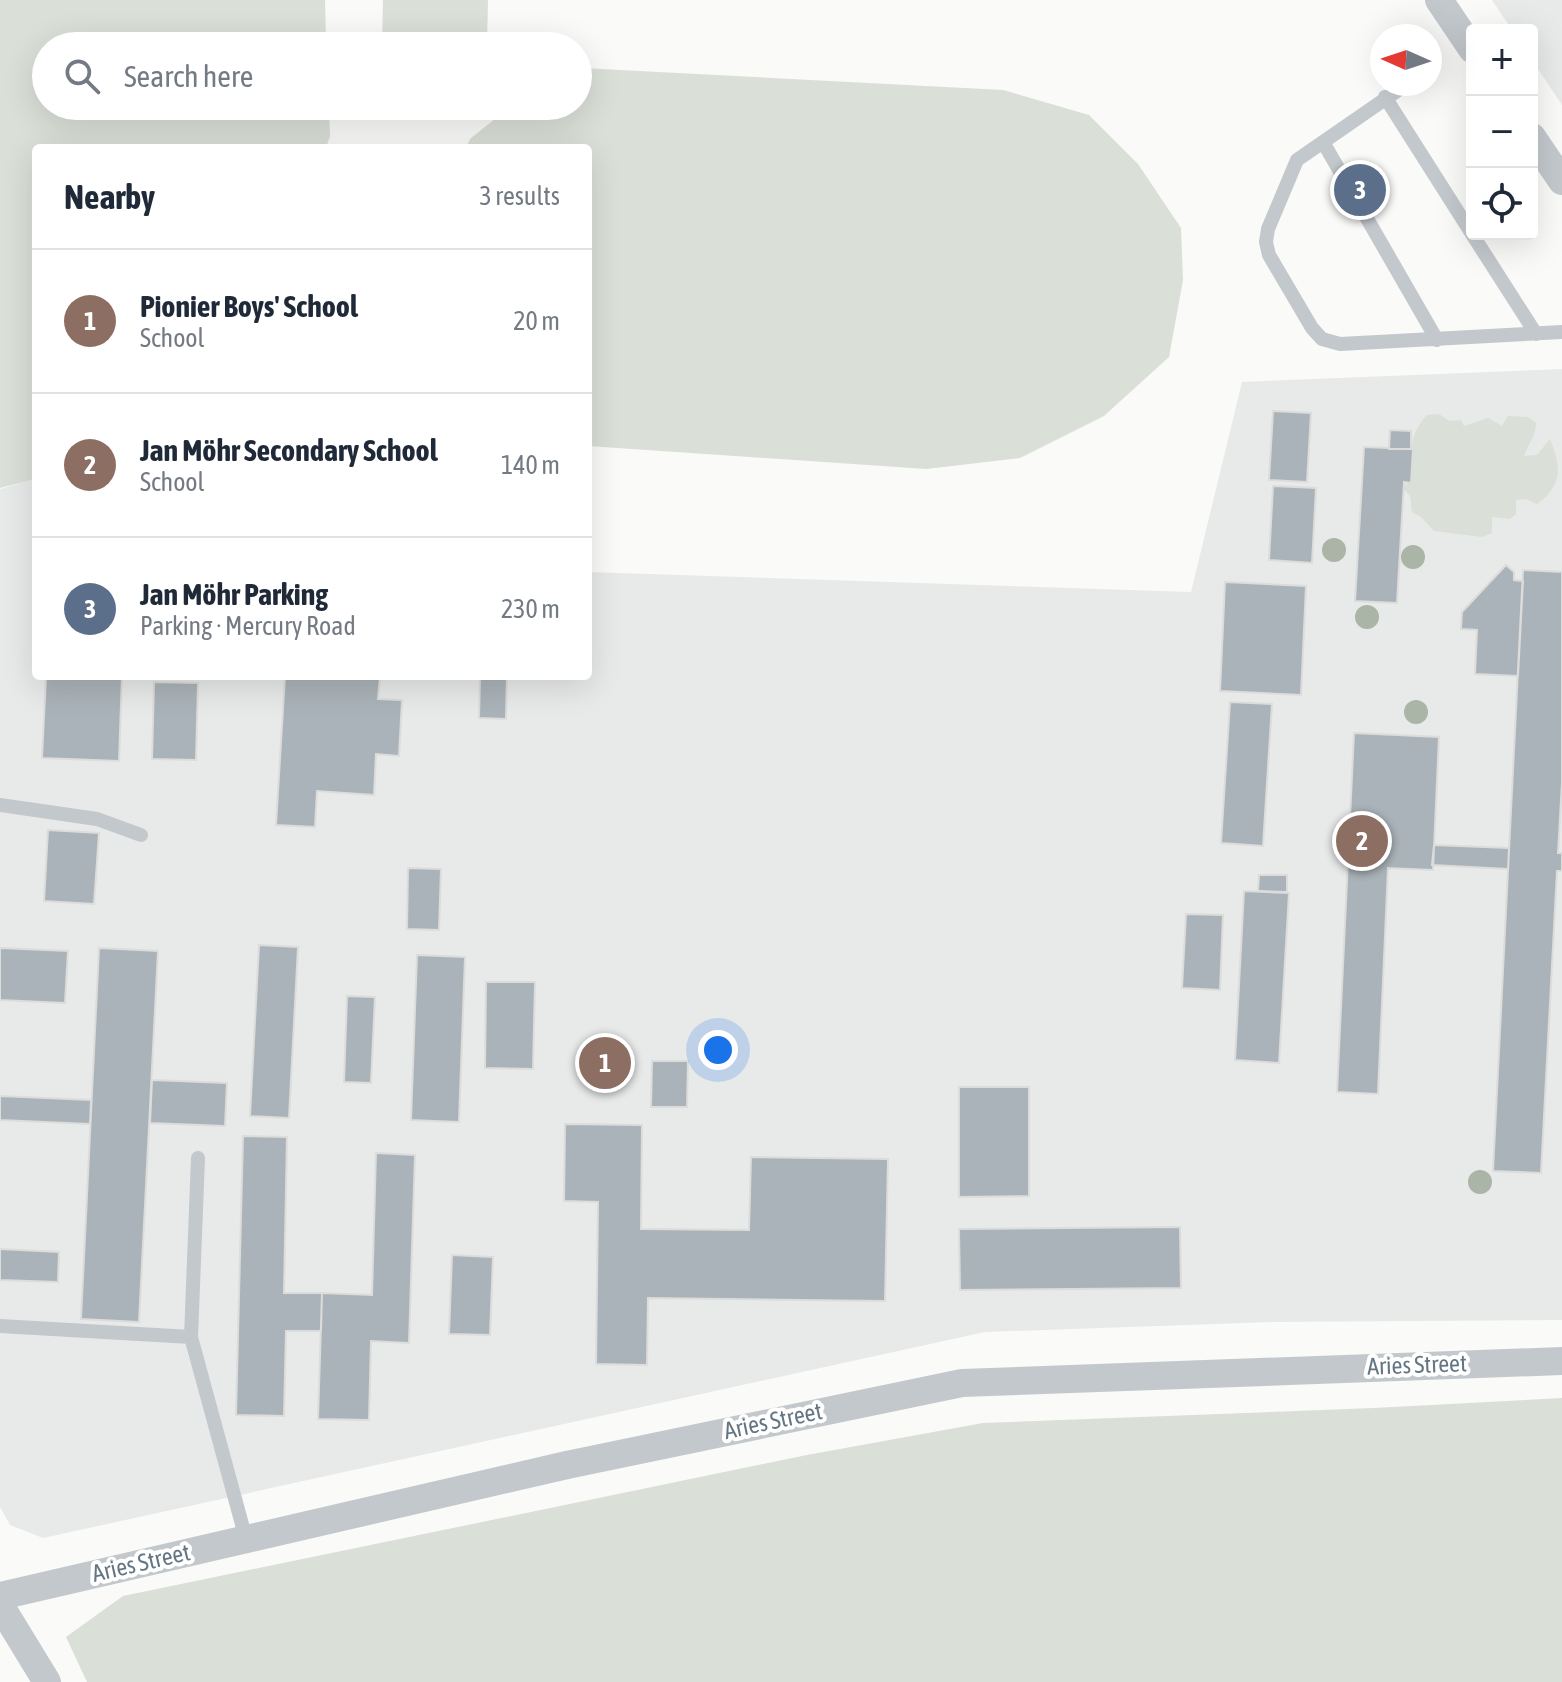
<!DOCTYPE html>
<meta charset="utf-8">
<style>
:root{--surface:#fff;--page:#f6f6f7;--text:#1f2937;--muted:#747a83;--line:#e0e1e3;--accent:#e4572e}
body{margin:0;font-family:"Asap Condensed",sans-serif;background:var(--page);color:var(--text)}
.controls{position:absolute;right:24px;top:24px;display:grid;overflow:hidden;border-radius:8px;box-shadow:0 8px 32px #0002}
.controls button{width:72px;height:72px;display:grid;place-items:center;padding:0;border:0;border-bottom:2px solid var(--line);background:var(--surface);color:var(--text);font:40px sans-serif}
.compass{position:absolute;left:1370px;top:24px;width:72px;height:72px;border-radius:50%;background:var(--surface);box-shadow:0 8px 32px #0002;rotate:273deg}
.you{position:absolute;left:718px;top:1050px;width:28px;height:28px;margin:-20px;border:6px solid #fff;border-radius:50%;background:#1a73e8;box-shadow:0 0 0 12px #1a73e833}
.badge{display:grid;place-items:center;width:52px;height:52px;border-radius:50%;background:var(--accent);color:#fff;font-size:26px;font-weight:700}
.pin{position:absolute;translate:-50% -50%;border:4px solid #fff;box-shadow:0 2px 8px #0006}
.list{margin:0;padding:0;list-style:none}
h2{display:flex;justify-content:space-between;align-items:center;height:104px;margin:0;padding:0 32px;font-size:34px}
h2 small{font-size:26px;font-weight:400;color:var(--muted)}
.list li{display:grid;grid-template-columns:52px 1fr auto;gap:24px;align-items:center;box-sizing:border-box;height:144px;padding:0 32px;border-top:2px solid var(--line)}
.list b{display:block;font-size:30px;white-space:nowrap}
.list p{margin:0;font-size:26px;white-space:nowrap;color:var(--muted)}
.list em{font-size:26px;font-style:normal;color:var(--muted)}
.icon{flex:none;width:44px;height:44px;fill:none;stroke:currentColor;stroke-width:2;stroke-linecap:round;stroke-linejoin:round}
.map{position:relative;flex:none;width:1562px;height:1682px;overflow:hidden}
.search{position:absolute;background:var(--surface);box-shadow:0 8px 32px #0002;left:32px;top:32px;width:560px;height:88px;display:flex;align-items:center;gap:20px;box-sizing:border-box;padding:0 28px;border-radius:44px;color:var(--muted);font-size:30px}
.panel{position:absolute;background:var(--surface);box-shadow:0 8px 32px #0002;left:32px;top:144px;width:560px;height:536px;border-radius:8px}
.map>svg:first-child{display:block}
.built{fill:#e8e9e9}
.green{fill:#dadfd7}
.building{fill:#aab3b9;stroke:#dcdcda;stroke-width:2}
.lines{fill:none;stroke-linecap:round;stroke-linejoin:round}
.lane{stroke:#c3c8cc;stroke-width:14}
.street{stroke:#c3c8cc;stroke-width:28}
.tree{fill:#aab4a7}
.labels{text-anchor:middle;stroke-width:8;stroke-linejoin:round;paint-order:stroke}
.street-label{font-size:24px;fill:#657683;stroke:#fff}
</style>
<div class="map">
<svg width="1562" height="1682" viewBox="0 0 1562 1682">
<rect width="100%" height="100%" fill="#fafaf8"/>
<path class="built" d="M1492,0h70v105l-30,-45v-30h-20z
M1562,369v951l-290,2 -287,10 -942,206 -33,-13 -10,-18v-1018l36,-10v197h552v-104l603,20 51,-210z"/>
<path class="green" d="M0,0h325l1,46h-280v60h283l1,30 -4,12h-290v331l-36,9z
M383,0h105l-1,46h-105z
M582,68l421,22 86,25 49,49 43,64 2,52 -14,77 -65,59 -84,42 -94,11 -338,-23v-298h-122l4,-9 41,-33h67v-37z
M1439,414l10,7 12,-1 3,6 24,-8 14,8 6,-10 20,1 8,6c0,13 -8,21 -12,33l13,-1 13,-16c12,31 12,46 -13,65l-11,-5 -10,1v14l-6,5 -18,-2v16l-10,4 -48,-6 -13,-14 -9,-5 -2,-16 -7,-8 8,-8c2,-28 -4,-43 16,-65z
M1562,1398v284h-1475l-21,-45 57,-41 684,-141 176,-32 391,-15z"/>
<path class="building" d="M1273,411l38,2 -4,69 -38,-2z
M1390,430l21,1v18h-22z
M1364,447l49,2 -2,34 -7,-1 -7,121 -42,-2z
M1273,486l43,2 -4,75 -43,-3z
M1506,565l8,7v8l9,1 -5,95 -43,-2 2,-44 -16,-1 1,-17z
M1523,570l39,2v210l-4,71h4v18h-5l-16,302 -48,-2z
M1225,582l81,4 -5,109 -81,-4z
M46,676h76l-3,85 -77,-3z
M285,676h95l-2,23 24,1 -3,56 -23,-2 -2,41 -57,-4 -2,36 -39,-2z
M480,676h27l-1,43 -27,-1z
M154,682l44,1 -2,77 -44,-1z
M1230,702l42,2 -9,142 -42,-3z
M1354,733l85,4 -6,133 -45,-2 -10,226 -41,-2z
M48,830l51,3 -5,71 -50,-3z
M1434,845l75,3 -1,21 -76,-4z
M408,868l33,1 -2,61 -32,-1z
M1259,875h28v17l-29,-1z
M1244,891l45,2 -10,170 -44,-3z
M1186,914l37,1 -3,75 -38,-2z
M259,945l39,2 -9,171 -39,-2z
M0,948l68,3 -3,52 -65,-3z
M99,948l59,3 -19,371 -58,-3z
M417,955l48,2 -6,165 -48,-2z
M486,982h49l-2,87 -48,-1z
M347,996l28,1 -4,86 -27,-1z
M652,1061h36l-1,46h-36z
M152,1080l75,3 -2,43 -75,-3z
M959,1087h70v109l-70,1z
M0,1096l91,4 -1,24 -90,-4z
M565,1124l77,1 -1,104 108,1 2,-73 137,2 -3,142 -237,-3 -1,67 -51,-1 2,-162 -34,-1z
M243,1136l44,1 -3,156h38l-1,38h-35l-2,85 -48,-1z
M376,1153l39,2 -6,188 -38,-2 -2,79 -51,-1 4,-126 50,2z
M1180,1227l1,61 -221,2 -1,-61z
M0,1249l59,3 -1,30 -58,-2z
M452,1255l41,2 -3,78 -41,-1z"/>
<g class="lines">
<path class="lane" d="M1407,84l-110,76 -29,69 -2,13 3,13 43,73 10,11 18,5 222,-12
M1385,97l87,137
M1323,142l114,198
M1472,234l64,100
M0,805l97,14 44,16
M198,1158l-7,179 55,202
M0,1326l191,11"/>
<path class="street" d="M1439,0l33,49
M1532,137l30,44
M0,1596l567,-131 395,-82 600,-22
M0,1605l47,77"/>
</g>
<g class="tree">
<circle cx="1334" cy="550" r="12"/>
<circle cx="1413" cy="557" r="12"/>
<circle cx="1367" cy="617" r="12"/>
<circle cx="1416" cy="712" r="12"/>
<circle cx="1480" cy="1182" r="12"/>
</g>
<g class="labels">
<g class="street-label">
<text transform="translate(1417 1365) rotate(-2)" y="8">Aries Street</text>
<text transform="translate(773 1421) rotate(-12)" y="8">Aries Street</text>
<text transform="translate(141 1563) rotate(-13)" y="8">Aries Street</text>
</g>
</g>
</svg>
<div class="controls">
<button>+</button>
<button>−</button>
<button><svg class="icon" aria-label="locate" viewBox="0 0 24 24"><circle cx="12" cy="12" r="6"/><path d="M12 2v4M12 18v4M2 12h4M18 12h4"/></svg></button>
</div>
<svg class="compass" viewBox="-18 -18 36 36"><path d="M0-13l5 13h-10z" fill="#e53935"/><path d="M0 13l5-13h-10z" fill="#747a83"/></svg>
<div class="you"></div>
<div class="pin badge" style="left:605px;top:1063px;background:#8d6e63">1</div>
<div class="pin badge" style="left:1362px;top:841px;background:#8d6e63">2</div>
<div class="pin badge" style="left:1360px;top:190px;background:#5c6f8a">3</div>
<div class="search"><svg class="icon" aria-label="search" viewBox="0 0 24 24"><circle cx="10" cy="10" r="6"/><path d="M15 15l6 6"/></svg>Search here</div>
<section class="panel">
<h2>Nearby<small>3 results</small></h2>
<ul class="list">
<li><span class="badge" style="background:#8d6e63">1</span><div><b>Pionier Boys' School</b><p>School</p></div><em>20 m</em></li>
<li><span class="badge" style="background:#8d6e63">2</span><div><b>Jan Möhr Secondary School</b><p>School</p></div><em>140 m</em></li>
<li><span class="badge" style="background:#5c6f8a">3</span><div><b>Jan Möhr Parking</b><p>Parking · Mercury Road</p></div><em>230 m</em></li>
</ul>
</section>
</div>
